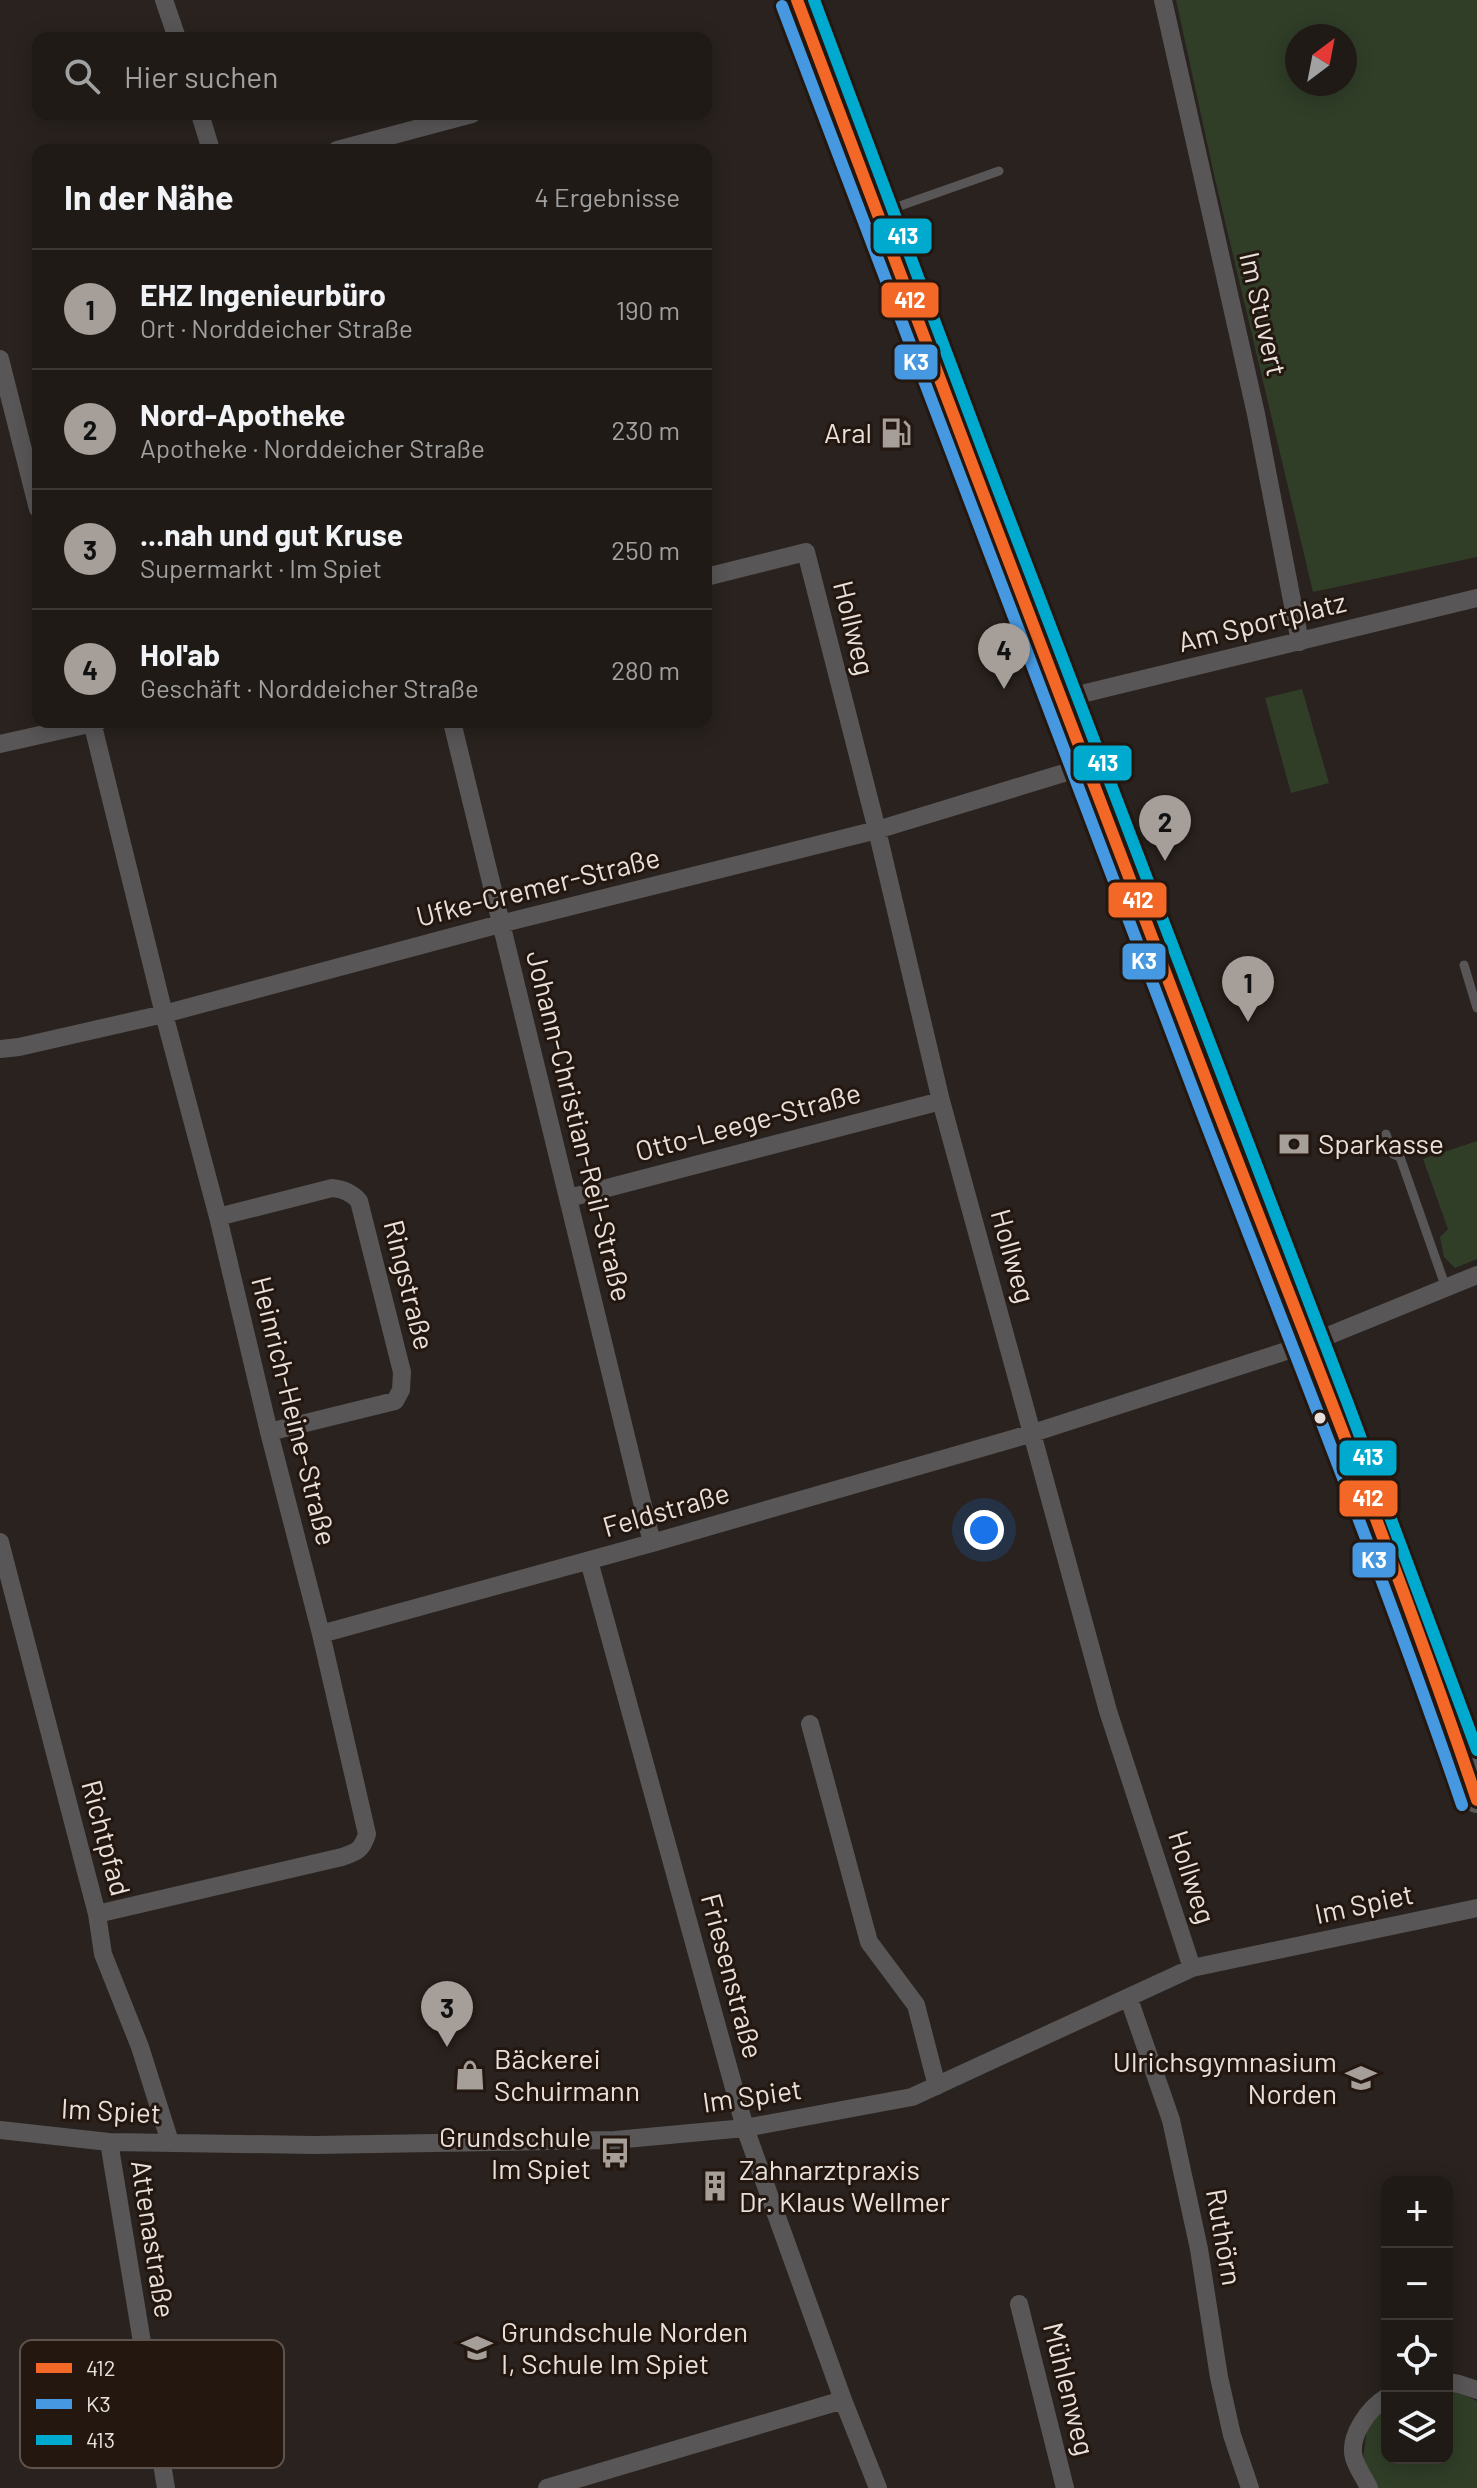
<!DOCTYPE html>
<html lang="de">
<meta charset="utf-8">
<style>
:root{--surface:#1f1a16;--page:#27231f;--text:#f1f3f6;--muted:#a1a1a1;--line:#3c3835;--accent:#a59e99}
body{margin:0;font-family:Barlow,sans-serif;background:var(--page);color:var(--text)}
.controls{position:absolute;right:24px;bottom:24px;display:grid;overflow:hidden;border-radius:16px;box-shadow:0 4px 20px #0003}
.controls button{width:72px;height:72px;display:grid;place-items:center;padding:0;border:0;border-bottom:2px solid var(--line);background:var(--surface);color:var(--text);font:40px sans-serif}
.compass{position:absolute;left:1285px;top:24px;width:72px;height:72px;border-radius:50%;background:var(--surface);box-shadow:0 4px 20px #0003;rotate:32deg}
.you{position:absolute;left:984px;top:1530px;width:28px;height:28px;margin:-20px;border:6px solid #fff;border-radius:50%;background:#1a73e8;box-shadow:0 0 0 12px #1a73e833}
.badge{display:grid;place-items:center;width:52px;height:52px;border-radius:50%;background:var(--accent);color:#111;font-size:26px;font-weight:700}
.pin{position:absolute;translate:-50% -66px;filter:drop-shadow(0 2px 4px #0008)}
.pin::after{content:'';position:absolute;top:42px;width:28px;height:24px;background:inherit;clip-path:polygon(0 0,100% 0,50% 100%)}
.list{margin:0;padding:0;list-style:none}
h2{display:flex;justify-content:space-between;align-items:center;height:104px;margin:0;padding:0 32px;font-size:34px}
h2 small{font-size:26px;font-weight:400;color:var(--muted)}
.list li{display:grid;grid-template-columns:52px 1fr auto;gap:24px;align-items:center;box-sizing:border-box;height:120px;padding:0 32px;border-top:2px solid var(--line)}
.list b{display:block;font-size:30px;white-space:nowrap}
.list p{margin:0;font-size:26px;white-space:nowrap;color:var(--muted)}
.list em{font-size:26px;font-style:normal;color:var(--muted)}
.icon{flex:none;width:44px;height:44px;fill:none;stroke:currentColor;stroke-width:2;stroke-linecap:round;stroke-linejoin:round}
.map{position:relative;flex:none;width:1477px;height:2488px;overflow:hidden}
.search{position:absolute;background:var(--surface);box-shadow:0 4px 20px #0003;left:32px;top:32px;width:680px;height:88px;display:flex;align-items:center;gap:20px;box-sizing:border-box;padding:0 28px;border-radius:16px;color:var(--muted);font-size:30px}
.panel{position:absolute;background:var(--surface);box-shadow:0 4px 20px #0003;left:32px;top:144px;width:680px;height:584px;border-radius:16px}
.map>svg:first-child{display:block}
.green{fill:#303e28;fill-rule:evenodd}
.lines{fill:none;stroke-linecap:round;stroke-linejoin:round}
.lane{stroke:#585657;stroke-width:9}
.street{stroke:#585657;stroke-width:18}
.secondary{stroke:#59585a;stroke-width:26}
.bus-1-casing{stroke:#231710;stroke-width:18}
.bus-2-casing{stroke:#231710;stroke-width:18}
.bus-3-casing{stroke:#231710;stroke-width:18}
.bus-1{stroke:#f36827;stroke-width:12}
.bus-2{stroke:#4699e1;stroke-width:12}
.bus-3{stroke:#00a9ce;stroke-width:12}
.bus-dot{fill:#e8e0db;stroke:#231710;stroke-width:3}
.labels{text-anchor:middle;stroke-width:6;stroke-linejoin:round;paint-order:stroke}
.street-label{font-size:28px;fill:#e8e0db;stroke:#231710}
.poi-label{font-size:28px;fill:#e8e0db;stroke:#231710;text-anchor:start}
.key{fill:#231710;stroke:#5e534d;stroke-width:2}
.key-label{font-size:22px;fill:#e8e0db}
.line-badge{stroke:#231710;stroke-width:3}
.badge-label{font-size:22px;text-anchor:middle;font-weight:bold;fill:#fff}
</style>
<div class="map">
<svg width="1477" height="2488" viewBox="0 0 1477 2488">
<rect width="100%" height="100%" fill="#29221e"/>
<path class="green" d="M1176,0h301v557l-164,35 -98,-413zM1297,36h48v48h-48z
M1302,689l27,94 -38,10 -26,-95z
M1477,1141v118l-22,9 -11,-11 -4,-20 8,-8 -25,-70z
M1451,2389l26,12v87h-103l-12,-22 5,-38 20,-22v52h60v-68z"/>
<g class="lines">
<path class="lane" d="M880,213l119,-42
M1464,965l13,43
M1386,1134l7,20 7,3 46,131"/>
<path class="street" d="M164,0l13,38
M1163,0l93,414 44,228
M200,114l11,36
M337,150l135,-36
M0,359l38,150
M706,577l100,-25 71,278 64,271 167,610 84,257
M1061,699l416,-101
M92,722l72,292 54,203 51,215 52,202 46,200c-5,16 -10,18 -25,23l-245,57
M452,722l200,821
M0,744l98,-22
M0,1049l19,-2 145,-33 336,-90 377,-94 210,-64
M569,1198l372,-97
M218,1217l114,-29c11,1 19,4 27,13l43,171 -1,18 -6,11 -126,31
M0,1542l97,372 6,40 37,93 30,95
M589,1561l156,567 98,272 35,88
M321,1634l331,-91 381,-110 275,-89 169,-69
M810,1724l59,218 47,63 21,81
M1129,1999l42,121 28,129 20,128 13,58 18,53
M0,2130l109,12 205,3 301,-5 130,-12 167,-31 280,-129 285,-60
M109,2142l57,346
M1019,2304l46,184
M1447,2382l12,2 18,6
M547,2488l296,-88
M1369,2488c-4,-9 -12,-20 -15,-30 -6,-22 15,-50 33,-61"/>
<path class="secondary" d="M797,0l169,451 367,959 120,319 24,71"/>
<g class="bus-1-casing">
<path id="bus-1" d="M797,0c138,368 278,736 418,1103 89,231 183,462 262,697"/>
</g>
<g class="bus-2-casing">
<path id="bus-2" d="M782,6c138,368 278,735 418,1102 89,232 182,462 262,697"/>
</g>
<g class="bus-3-casing">
<path id="bus-3" d="M814,0l167,445 367,959 129,346"/>
</g>
<use href="#bus-1" class="bus-1"/>
<use href="#bus-2" class="bus-2"/>
<use href="#bus-3" class="bus-3"/>
</g>
<defs>
<g id="fuel-bare" transform="scale(2.4)"><path d="M-5.5-6h7V0h2V4h1.3V-2.5L3-4.5l.8-.8L6-3V5H2.5V1h-1V6h-7ZM-4.2-4.7v3.2H.2V-4.7Z" fill="#a59e99" stroke="#231710" stroke-width="2.5" paint-order="stroke"/></g>
<g id="bank-bare" transform="scale(2.4)"><path d="M-6-4H6V4H-6ZM0-2.3a2.3 2.3 0 1 0 0 4.6a2.3 2.3 0 1 0 0-4.6Z" fill="#a59e99" stroke="#231710" stroke-width="2.5" paint-order="stroke"/></g>
<g id="shop-bare" transform="scale(2.4)"><path d="M-5-2.5h2.3a2.7 3.5 0 0 1 5.4 0H5L5.5 6h-11ZM-1.5-2.5h3a1.5 2.3 0 0 0-3 0Z" fill="#a59e99" stroke="#231710" stroke-width="2.5" paint-order="stroke"/></g>
<g id="school-bare" transform="scale(2.4)"><path d="M0-5L7-2L0 1L-7-2ZM-4 1L0 2.5L4 1V4Q0 6-4 4Z" fill="#a59e99" stroke="#231710" stroke-width="2.5" paint-order="stroke"/></g>
<g id="bus-bare" transform="scale(2.4)"><path d="M-5-6H5V4H4V6H2V4H-2V6H-4V4H-5ZM-3.5-4V0h7V-4ZM-3.5 1.2v1.5H-2V1.2ZM2 1.2v1.5H3.5V1.2Z" fill="#a59e99" stroke="#231710" stroke-width="2.5" paint-order="stroke"/></g>
<g id="building-bare" transform="scale(2.4)"><path d="M-4-6H4V6H1V3H-1V6H-4ZM-2.5-4.3h1.7v1.8h-1.7ZM.8-4.3h1.7v1.8H.8ZM-2.5-1h1.7V.8h-1.7ZM.8-1h1.7V.8H.8Z" fill="#a59e99" stroke="#231710" stroke-width="2.5" paint-order="stroke"/></g>
</defs>
<g fill-rule="evenodd">
<use href="#fuel-bare" x="896" y="433"/>
<use href="#bank-bare" x="1294" y="1144"/>
<use href="#shop-bare" x="470" y="2075"/>
<use href="#school-bare" x="1361" y="2078"/>
<use href="#bus-bare" x="615" y="2153"/>
<use href="#building-bare" x="715" y="2186"/>
<use href="#school-bare" x="477" y="2348"/>
</g>
<circle class="bus-dot" cx="1320" cy="1418" r="7"/>
<g class="labels">
<g class="street-label">
<text transform="translate(1263 314) rotate(77)" y="10">Im Stuvert</text>
<text transform="translate(1262 622) rotate(-14)" y="10">Am Sportplatz</text>
<text transform="translate(854 628) rotate(76)" y="10">Hollweg</text>
<text transform="translate(538 887) rotate(-14)" y="10">Ufke-Cremer-Straße</text>
<text transform="translate(748 1122) rotate(-15)" y="10">Otto-Leege-Straße</text>
<text transform="translate(579 1126) rotate(76)" y="10">Johann-Christian-Reil-Straße</text>
<text transform="translate(1013 1256) rotate(74)" y="10">Hollweg</text>
<text transform="translate(409 1285) rotate(76)" y="10">Ringstraße</text>
<text transform="translate(294 1411) rotate(76)" y="10">Heinrich-Heine-Straße</text>
<text transform="translate(666 1510) rotate(-16)" y="10">Feldstraße</text>
<text transform="translate(106 1838) rotate(75)" y="10">Richtpfad</text>
<text transform="translate(1192 1877) rotate(72)" y="10">Hollweg</text>
<text transform="translate(1364 1904) rotate(-12)" y="10">Im Spiet</text>
<text transform="translate(732 1976) rotate(75)" y="10">Friesenstraße</text>
<text transform="translate(752 2096) rotate(-8)" y="10">Im Spiet</text>
<text transform="translate(111 2111) rotate(3)" y="10">Im Spiet</text>
<text transform="translate(1224 2237) rotate(80)" y="10">Ruthörn</text>
<text transform="translate(153 2239) rotate(81)" y="10">Attenastraße</text>
<text transform="translate(1069 2389) rotate(76)" y="10">Mühlenweg</text>
</g>
<g class="poi-label">
<text x="872" y="443" text-anchor="end">Aral</text>
<text x="1318" y="1154">Sparkasse</text>
<text x="494" y="2069">Bäckerei<tspan x="494" dy="32">Schuirmann</tspan></text>
<text x="1337" y="2072" text-anchor="end">Ulrichsgymnasium<tspan x="1337" dy="32">Norden</tspan></text>
<text x="591" y="2147" text-anchor="end">Grundschule<tspan x="591" dy="32">Im Spiet</tspan></text>
<text x="739" y="2180">Zahnarztpraxis<tspan x="739" dy="32">Dr. Klaus Wellmer</tspan></text>
<text x="501" y="2342">Grundschule Norden<tspan x="501" dy="32">I, Schule Im Spiet</tspan></text>
</g>
</g>
<rect x="20" y="2340" width="264" height="128" rx="12" class="key"/>
<rect x="36" y="2363" width="36" height="10" fill="#f36827"/>
<rect x="36" y="2399" width="36" height="10" fill="#4699e1"/>
<rect x="36" y="2435" width="36" height="10" fill="#00a9ce"/>
<g class="key-label">
<text x="86" y="2376">412</text>
<text x="86" y="2412">K3</text>
<text x="86" y="2448">413</text>
</g>
<g class="line-badge">
<rect x="872" y="217" width="61" height="38" rx="8" fill="#00a9ce"/>
<rect x="880" y="281" width="60" height="38" rx="8" fill="#f36827"/>
<rect x="893" y="343" width="46" height="38" rx="8" fill="#4699e1"/>
<rect x="1072" y="744" width="61" height="38" rx="8" fill="#00a9ce"/>
<rect x="1107" y="881" width="61" height="38" rx="8" fill="#f36827"/>
<rect x="1121" y="942" width="46" height="39" rx="8" fill="#4699e1"/>
<rect x="1338" y="1439" width="60" height="38" rx="8" fill="#00a9ce"/>
<rect x="1338" y="1479" width="61" height="39" rx="8" fill="#f36827"/>
<rect x="1351" y="1541" width="46" height="38" rx="8" fill="#4699e1"/>
</g>
<g class="badge-label">
<text x="903" y="244">413</text>
<text x="910" y="308">412</text>
<text x="916" y="370">K3</text>
<text x="1103" y="771">413</text>
<text x="1138" y="908">412</text>
<text x="1144" y="969">K3</text>
<text x="1368" y="1465">413</text>
<text x="1368" y="1506">412</text>
<text x="1374" y="1568">K3</text>
</g>
</svg>
<div class="controls">
<button>+</button>
<button>−</button>
<button><svg class="icon" aria-label="locate" viewBox="0 0 24 24"><circle cx="12" cy="12" r="6"/><path d="M12 2v4M12 18v4M2 12h4M18 12h4"/></svg></button>
<button><svg class="icon" aria-label="layers" viewBox="0 0 24 24"><path d="M12 4l9 5-9 5-9-5zM3 14l9 5 9-5"/></svg></button>
</div>
<svg class="compass" viewBox="-18 -18 36 36"><path d="M0-13l5 13h-10z" fill="#e53935"/><path d="M0 13l5-13h-10z" fill="#a1a1a1"/></svg>
<div class="you"></div>
<div class="pin badge" style="left:1248px;top:1022px">1</div>
<div class="pin badge" style="left:1165px;top:861px">2</div>
<div class="pin badge" style="left:447px;top:2047px">3</div>
<div class="pin badge" style="left:1004px;top:689px">4</div>
<div class="search"><svg class="icon" aria-label="search" viewBox="0 0 24 24"><circle cx="10" cy="10" r="6"/><path d="M15 15l6 6"/></svg>Hier suchen</div>
<section class="panel">
<h2>In der Nähe<small>4 Ergebnisse</small></h2>
<ul class="list">
<li><span class="badge">1</span><div><b>EHZ Ingenieurbüro</b><p>Ort · Norddeicher Straße</p></div><em>190 m</em></li>
<li><span class="badge">2</span><div><b>Nord-Apotheke</b><p>Apotheke · Norddeicher Straße</p></div><em>230 m</em></li>
<li><span class="badge">3</span><div><b>...nah und gut Kruse</b><p>Supermarkt · Im Spiet</p></div><em>250 m</em></li>
<li><span class="badge">4</span><div><b>Hol'ab</b><p>Geschäft · Norddeicher Straße</p></div><em>280 m</em></li>
</ul>
</section>
</div>
